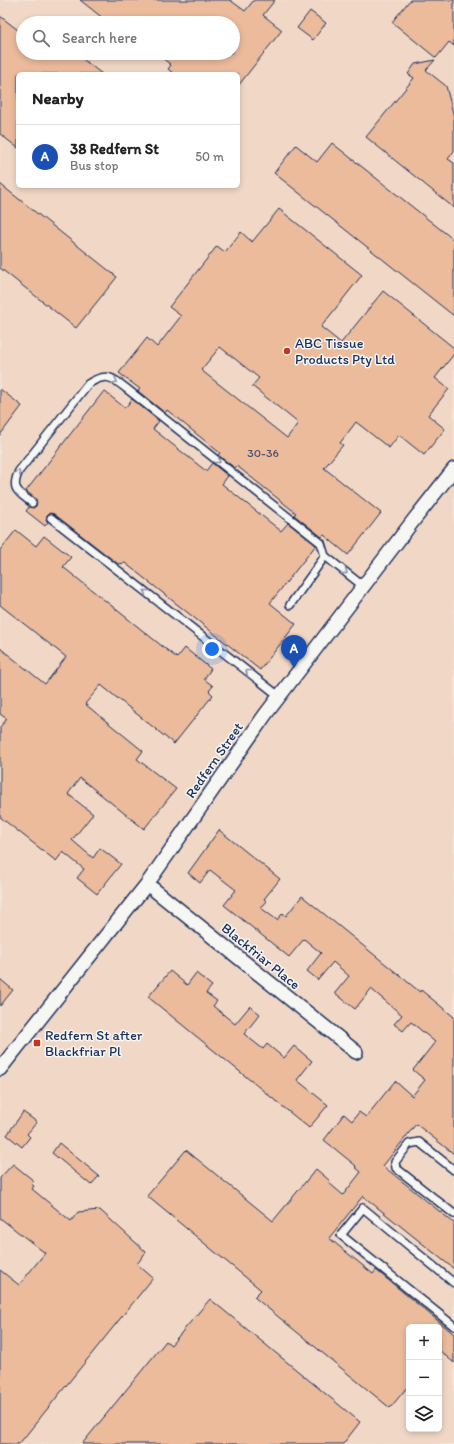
<!DOCTYPE html>
<meta charset="utf-8">
<style>
:root{--surface:#fff;--page:#f6f6f6;--text:#222;--muted:#767676;--line:#e0e0e0;--accent:#111827}
body{margin:0;font-family:Itim,sans-serif;background:var(--page);color:var(--text)}
.controls{position:absolute;right:12px;bottom:12px;display:grid;overflow:hidden;border-radius:6px;box-shadow:0 2px 6px #0003}
.controls button{width:36px;height:36px;display:grid;place-items:center;padding:0;border:0;border-bottom:1px solid var(--line);background:var(--surface);color:var(--text);font:20px sans-serif}
.you{position:absolute;left:212px;top:649px;width:14px;height:14px;margin:-10px;border:3px solid #fff;border-radius:50%;background:#1a73e8;box-shadow:0 0 0 6px #1a73e833}
.badge{display:grid;place-items:center;width:26px;height:26px;border-radius:50%;background:var(--accent);color:#fff;font-size:13px;font-weight:700}
.pin{position:absolute;translate:-50% -33px;filter:drop-shadow(0 1px 2px #0008)}
.pin::after{content:'';position:absolute;top:21px;width:14px;height:12px;background:inherit;clip-path:polygon(0 0,100% 0,50% 100%)}
.list{margin:0;padding:0;list-style:none}
h2{display:flex;justify-content:space-between;align-items:center;height:52px;margin:0;padding:0 16px;font-size:17px}
h2 small{font-size:13px;font-weight:400;color:var(--muted)}
.list li{display:grid;grid-template-columns:26px 1fr auto;gap:12px;align-items:center;box-sizing:border-box;height:64px;padding:0 16px;border-top:1px solid var(--line)}
.list b{display:block;font-size:15px;white-space:nowrap}
.list p{margin:0;font-size:13px;white-space:nowrap;color:var(--muted)}
.list em{font-size:13px;font-style:normal;color:var(--muted)}
.icon{flex:none;width:22px;height:22px;fill:none;stroke:currentColor;stroke-width:2;stroke-linecap:round;stroke-linejoin:round}
.map{position:relative;flex:none;width:454px;height:1444px;overflow:hidden}
.search{position:absolute;background:var(--surface);box-shadow:0 2px 6px #0003;left:16px;top:16px;width:224px;height:44px;display:flex;align-items:center;gap:10px;box-sizing:border-box;padding:0 14px;border-radius:22px;color:var(--muted);font-size:15px}
.panel{position:absolute;background:var(--surface);box-shadow:0 2px 6px #0003;left:16px;top:72px;width:224px;height:116px;border-radius:6px}
.map>svg:first-child{display:block}
.built{fill:#f1d8c6;fill-rule:evenodd}
.building{fill:#ebbb9c;stroke:#1b2f5e;fill-rule:evenodd}
.lines{fill:none;stroke-linecap:round;stroke-linejoin:round}
.lane-casing{stroke:#1b2f5e;stroke-width:10}
.street-casing{stroke:#1b2f5e;stroke-width:16}
.lane{stroke:#f6f6f2;stroke-width:7}
.street{stroke:#f6f6f2;stroke-width:13}
.oneway{stroke:#8892a8}
.poi-dot{fill:#c8321e;stroke:#f6f6f2;stroke-width:1.5}
.labels{text-anchor:middle;stroke-width:3;stroke-linejoin:round;paint-order:stroke}
.number-label{font-size:12px;fill:#4f526e}
.poi-label{font-size:14px;fill:#1b2f5e;stroke:#f6f6f2;text-anchor:start}
.street-label{font-size:14px;fill:#1b2f5e;stroke:#f6f6f2}
</style>
<div class="map">
<svg width="454" height="1444" viewBox="0 0 454 1444">
<rect width="100%" height="100%" fill="#f3e4d8"/>
<filter id="ink" filterUnits="userSpaceOnUse"><feTurbulence type="fractalNoise" baseFrequency=".025" numOctaves="2"/><feDisplacementMap in="SourceGraphic" scale="8" xChannelSelector="R" yChannelSelector="G"/><feConvolveMatrix kernelMatrix="1 2 1 2 8 2 1 2 1" color-interpolation-filters="sRGB"/></filter>
<g filter="url(#ink)">
<path class="built" d="M0,0h454v1444h-454zM23,23h210v30h-210zM18,74h220v112h-220zM409,1327h30v102h-30z"/>
<path class="building" d="M80,0h150l15,11 9,-11h21l-12,15 19,15 -44,56v-12h-64l-6,-5 3,-4 -15,-12h77v-30h-124z
M410,0h44v46l-5,-4 -13,16 -44,-36z
M310,11l16,12 -13,17 -16,-12z
M0,16l23,18v19h52l27,21h-84v74l-18,-14z
M435,60l-9,10 20,16 8,31v34l-6,8 6,4v45l-88,-71 48,-59 -6,-4 7,-10z
M332,143l122,97v76l-180,-143 22,-28 21,17z
M0,184l117,93 -41,51 -76,-60z
M279,209l83,66 -41,52 20,16 42,-52 71,57v6l-19,24 14,11 -21,26 17,14 -21,26 -25,-20 -10,13 -33,-26 -16,21 3,2 -19,23 57,45 -33,42 -24,-20 -2,2 -28,-22 2,-2 -59,-47 -2,2 -17,-13 2,-2 -53,-43 -2,3 -27,-22 2,-2 -21,-16 28,-35 10,9 24,-31 -12,-9 48,-61 8,6 16,-20 11,10zM220,347l39,31 -7,8 46,37 -11,15 -86,-68z
M0,389l22,17 -22,29z
M104,391l21,17 7,-9 27,22 -6,8 53,42 6,-8 16,13 -6,8 59,47 7,-8 28,22 -46,58 26,21 -36,46 -135,-107 -7,1 -64,-50 -4,-1 -3,2 -1,5 2,2 -3,4 -19,-15 3,-4 4,1 3,-2 1,-3 -1,-4 -10,-8z
M16,530l20,16 8,-10 27,21 -8,10 114,91 8,-10 26,21 -7,10 9,7 -4,5 4,4 -39,49 -73,-59 -16,19 58,47 -6,8 39,30 -32,40 -64,-51 -12,16 25,20 -21,26 21,18 7,-10 21,16 -24,30 -20,-16 7,-9 -21,-17 -7,9 -56,-44v-90l7,-8 -7,-5v-66l45,36 21,-27 -66,-52v-55z
M219,830l61,49 -16,20 3,2 -6,7 16,12 6,-7 3,3 16,-20 118,96 1,-2 33,27v137l-38,-30 -33,42 71,57v46l-91,-73 -34,42 44,36 3,-4 78,64v29l-15,-13v-23h-30v58l-19,23 -136,-111 7,-7 -114,-94 39,-46 87,71 43,-52 14,12 -1,2 14,12 18,-23 -6,-5 1,-1 -32,-26 20,-26 8,7 7,-9 7,5 29,-36 17,15 13,-16 -12,-10 22,-28 -24,-20 -8,9 -9,-7 8,-9 -31,-26 -16,20 -20,-16 14,-17 -16,-14 -15,18 -11,-9 14,-18 -17,-14 -15,18 -65,-52 12,-15 -26,-20 -10,13 -12,-10z
M170,971l17,14 9,-12 16,13 -6,7 11,8 -4,5 22,18 15,-18 10,8 -16,20 19,15 4,-5 17,14 10,-12 18,15 -15,19 31,25 -19,23 -161,-131z
M0,979l13,11 -13,16z
M23,1112l14,10 -10,12 3,3 -8,10 -15,-12z
M59,1143l40,33 -8,9 -39,-32z
M13,1164l21,17 -3,3 3,2 -2,3 39,32 7,-9 22,-2 46,42 -9,12 16,14 -134,166h-19v-174l19,15 26,-32 -45,-35v-40z
M210,1299l150,123 -17,22h-261l84,-103 5,4z"/>
<g class="lines">
<g class="lane-casing">
<path id="lane" d="M32,503c-13,-11 -22,-13 -13,-32l69,-87c18,-12 24,-7 39,5l194,154 4,13 38,30
M51,518l228,178
M290,605l35,-49
M454,1170l-35,-28 -10,2 -14,18 1,6 58,46
M454,1283l-91,-75 -22,27 113,91"/>
</g>
<g class="street-casing">
<path id="street" d="M147,884l209,168
M0,1069l147,-185 118,-169 148,-194 41,-52"/>
</g>
<use href="#lane" class="lane"/>
<use href="#street" class="street"/>
</g>
<defs><path id="oneway-chevron" d="M-2-3.5L2.5 0L-2 3.5" fill="none" stroke-width="1.6" stroke-linecap="round" stroke-linejoin="round"/></defs>
<g class="oneway">
<use href="#oneway-chevron" transform="translate(115 381) rotate(29)"/>
<use href="#oneway-chevron" transform="translate(218 461) rotate(39)"/>
<use href="#oneway-chevron" transform="translate(18 473) rotate(-61)"/>
<use href="#oneway-chevron" transform="translate(345 572) rotate(37)"/>
<use href="#oneway-chevron" transform="translate(146 592) rotate(-142)"/>
<use href="#oneway-chevron" transform="translate(248 672) rotate(-142)"/>
</g>
</g>
<g class="poi-dot">
<circle cx="287" cy="351" r="4"/>
<rect x="33" y="1039" width="8" height="8" rx="2"/>
</g>
<g class="labels">
<g class="number-label">
<text x="263" y="457">30-36</text>
</g>
<g class="poi-label">
<text x="295" y="348">ABC Tissue<tspan x="295" dy="16">Products Pty Ltd</tspan></text>
<text x="45" y="1040">Redfern St after<tspan x="45" dy="16">Blackfriar Pl</tspan></text>
</g>
<g class="street-label">
<text transform="translate(214 760) rotate(-55)" y="5">Redfern Street</text>
<text transform="translate(261 956) rotate(39)" y="5">Blackfriar Place</text>
</g>
</g>
</svg>
<div class="controls">
<button>+</button>
<button>−</button>
<button><svg class="icon" aria-label="layers" viewBox="0 0 24 24"><path d="M12 4l9 5-9 5-9-5zM3 14l9 5 9-5"/></svg></button>
</div>
<div class="you"></div>
<div class="pin badge" style="left:294px;top:668px;background:#1a4fb4">A</div>
<div class="search"><svg class="icon" aria-label="search" viewBox="0 0 24 24"><circle cx="10" cy="10" r="6"/><path d="M15 15l6 6"/></svg>Search here</div>
<section class="panel">
<h2>Nearby<small></small></h2>
<ul class="list">
<li><span class="badge" style="background:#1a4fb4">A</span><div><b>38 Redfern St</b><p>Bus stop</p></div><em>50 m</em></li>
</ul>
</section>
</div>
